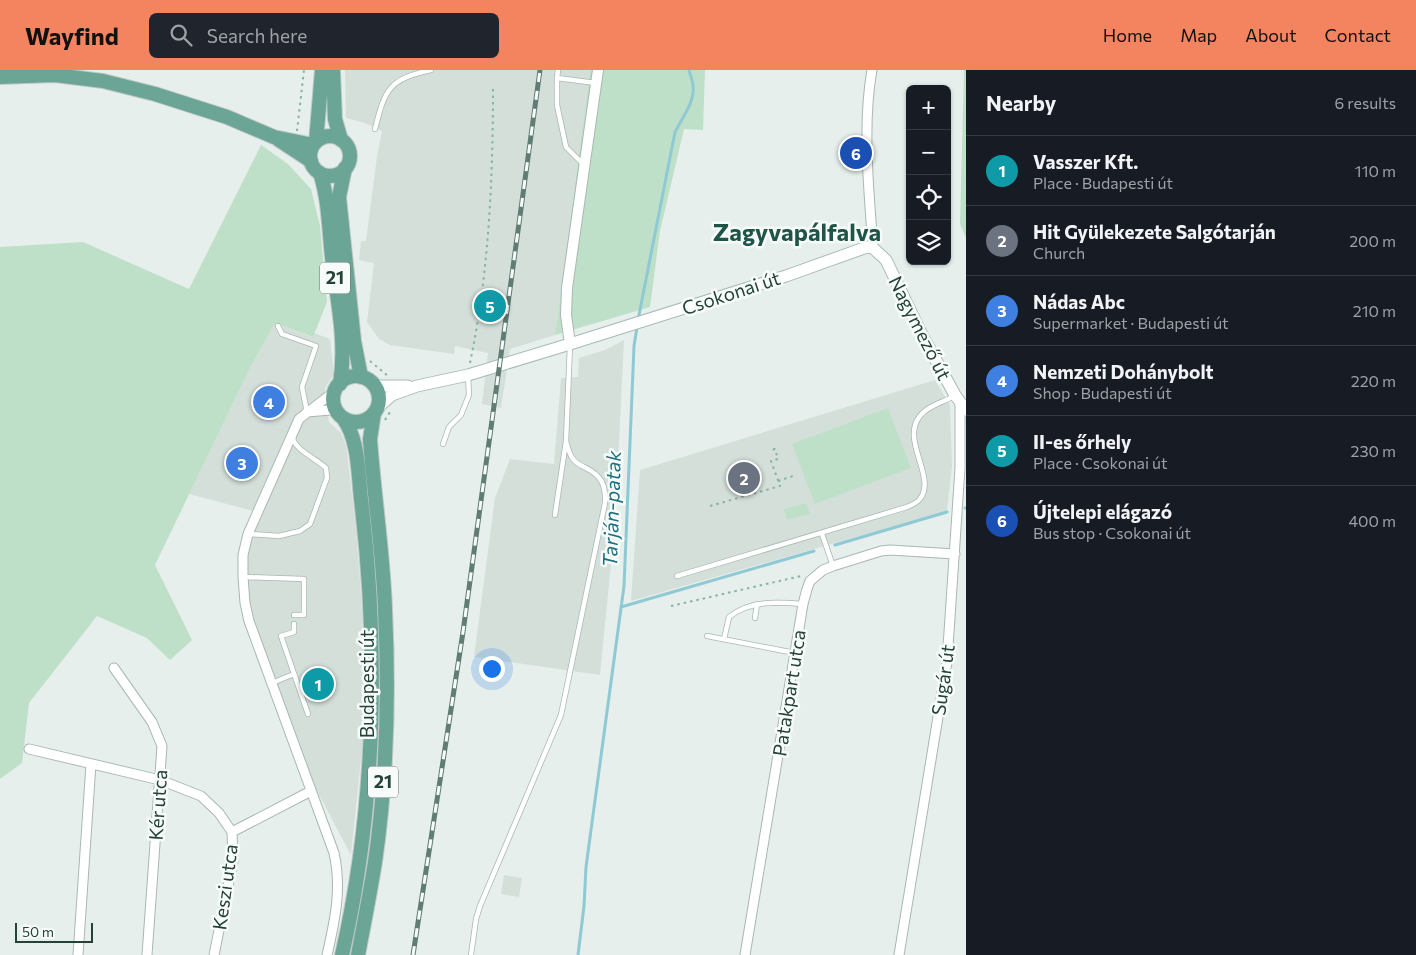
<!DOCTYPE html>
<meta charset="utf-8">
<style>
:root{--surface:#171b24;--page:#20242c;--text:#f1f3f6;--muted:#9ea1a6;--line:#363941;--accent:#f4845f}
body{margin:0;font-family:Commissioner,sans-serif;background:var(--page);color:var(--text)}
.controls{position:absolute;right:15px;top:15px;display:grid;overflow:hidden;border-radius:8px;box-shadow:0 1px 4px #0004}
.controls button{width:45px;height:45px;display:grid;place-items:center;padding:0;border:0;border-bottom:1px solid var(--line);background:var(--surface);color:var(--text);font:25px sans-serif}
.scale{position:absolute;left:15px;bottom:12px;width:78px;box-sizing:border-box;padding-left:5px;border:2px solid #24423a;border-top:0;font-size:14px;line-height:18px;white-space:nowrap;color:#24423a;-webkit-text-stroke:4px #f7fbf9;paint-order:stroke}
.you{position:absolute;left:491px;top:598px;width:18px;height:18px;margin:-12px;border:4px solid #fff;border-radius:50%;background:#1a73e8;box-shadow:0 0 0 8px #1a73e833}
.badge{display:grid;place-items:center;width:32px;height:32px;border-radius:50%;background:var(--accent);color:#fff;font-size:16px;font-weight:700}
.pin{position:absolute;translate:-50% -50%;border:2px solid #fff;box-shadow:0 1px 5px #0006}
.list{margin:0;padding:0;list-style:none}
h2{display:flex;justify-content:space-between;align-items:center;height:65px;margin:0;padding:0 20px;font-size:21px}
h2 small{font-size:16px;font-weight:400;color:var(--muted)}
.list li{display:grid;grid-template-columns:32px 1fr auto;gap:15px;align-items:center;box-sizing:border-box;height:70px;padding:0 20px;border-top:1px solid var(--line)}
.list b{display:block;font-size:19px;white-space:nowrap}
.list p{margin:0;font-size:16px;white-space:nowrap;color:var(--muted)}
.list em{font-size:16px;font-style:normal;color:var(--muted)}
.icon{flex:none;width:28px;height:28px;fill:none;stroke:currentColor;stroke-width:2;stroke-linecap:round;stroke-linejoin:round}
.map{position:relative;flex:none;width:966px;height:885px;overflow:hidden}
header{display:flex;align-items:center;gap:30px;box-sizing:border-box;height:70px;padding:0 25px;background:var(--accent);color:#111}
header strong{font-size:24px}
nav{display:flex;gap:28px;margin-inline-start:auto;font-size:18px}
.search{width:350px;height:45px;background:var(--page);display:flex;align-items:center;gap:12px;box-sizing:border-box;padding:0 18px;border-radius:8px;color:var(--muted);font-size:19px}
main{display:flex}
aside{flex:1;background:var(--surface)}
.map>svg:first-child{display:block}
.built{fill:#d4dfda}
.green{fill:#bfe0c8}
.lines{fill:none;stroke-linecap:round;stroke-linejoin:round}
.stream{stroke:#8ec9d4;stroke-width:3}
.service-casing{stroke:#a8b8b2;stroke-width:6}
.minor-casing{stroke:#a8b8b2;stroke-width:11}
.tertiary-casing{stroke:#a8b8b2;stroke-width:12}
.secondary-casing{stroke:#a4bbb3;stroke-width:13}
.primary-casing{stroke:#c2cac8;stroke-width:16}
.path{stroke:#86b3a5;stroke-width:2;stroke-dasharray:2.5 4;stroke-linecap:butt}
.service{stroke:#fff;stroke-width:4.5}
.minor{stroke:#fff;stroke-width:9}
.tertiary{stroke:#fff;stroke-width:10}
.secondary{stroke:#fff;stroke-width:11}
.primary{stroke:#6aa596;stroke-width:14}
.rail-casing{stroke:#5f7d75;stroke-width:5}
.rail{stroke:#f7fbf9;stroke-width:3;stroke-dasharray:9;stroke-linecap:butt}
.labels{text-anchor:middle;stroke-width:5;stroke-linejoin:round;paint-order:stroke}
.shield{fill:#f7fbf9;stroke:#637a73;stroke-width:1}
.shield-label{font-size:18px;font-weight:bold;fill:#24423a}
.street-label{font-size:19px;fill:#24423a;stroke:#f7fbf9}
.water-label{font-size:20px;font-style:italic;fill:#1c6f80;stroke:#f7fbf9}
.district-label{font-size:24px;font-weight:bold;fill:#1f5548;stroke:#f7fbf9}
</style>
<header>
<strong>Wayfind</strong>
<div class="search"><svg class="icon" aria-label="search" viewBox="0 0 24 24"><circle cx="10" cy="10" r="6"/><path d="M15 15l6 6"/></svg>Search here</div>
<nav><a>Home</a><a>Map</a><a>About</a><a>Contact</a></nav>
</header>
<main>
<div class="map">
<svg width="966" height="885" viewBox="0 0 966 885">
<rect width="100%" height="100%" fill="#e6efeb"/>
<path class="built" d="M345,0h245l-35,265 -45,14 -9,59 -19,-4 6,-51 -33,-7 -1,8 -64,-9 -11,-6 -12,-17 7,-59 -15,-3 2,-19h5l11,-85 5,-25 -17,-8 -19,-5z
M275,253l37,14 2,-4 16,6 4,35 -9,14 4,34 12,11 5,12 10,83 6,81 2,76 -1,55 -12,115 -35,-66 -63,-168 -5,-20 -2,-28 2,-20 6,-23 7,-17 -72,-19 60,-124z
M624,270l-9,184 -15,151 -126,-18 21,-159 15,-39 44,5 7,-86 17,-1 1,-19 26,-8z
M935,310l15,25 2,61 -5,45 -316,90 9,-131z
M504,805l18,3 -3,19 -18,-3z"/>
<path class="green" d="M590,0h115l-2,60 -19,-1 -24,102 -10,76 -95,28z
M964,0h2v168l-6,-14z
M261,75l27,19 23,25 9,37 7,76 -14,35 -38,-14 -26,47 -94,195 37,75 -22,20 -23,-22 -50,-22 -68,87 -7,60 -22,16v-532l83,-5 106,47z
M888,338l23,60 -96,36 -23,-60z
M806,433l4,11 -23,6 -3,-11z"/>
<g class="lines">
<path class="stream" d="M638,250l37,-188c7,-14 20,-30 18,-46 0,-5 -3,-11 -4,-16
M965,438h1
M835,475l112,-33
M621,537l193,-56
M578,885l6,-49 2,-39 38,-281 10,-240 3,-19"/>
<g class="service-casing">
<path id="service" d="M557,8l1,-8
M375,59c10,-40 14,-50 56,-59
M584,95l-18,-18 -9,-42v-27l39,5
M278,256l4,8 34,12 -14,41 5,25
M443,374l6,-17 12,-12 8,-20 -1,-19
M555,445l11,-74 4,-96
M249,464l30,2 21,-5 10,-7 17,-46 -1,-10c-8,-8 -32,-19 -33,-30
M822,464l11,32
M677,506l230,-69c4,-2 10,-4 13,-8 17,-22 -20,-59 0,-83 7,-10 24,-14 34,-20
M243,507l61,2v36h-10
M755,548l2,-14
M294,554v8l-13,4 27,78
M707,566l88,17
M724,569l5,-22c20,-17 49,-15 74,-13
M272,613l22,-9
M471,885l5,-36 4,-13 81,-191 44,-212c1,-17 -3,-27 -19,-35 -4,-2 -9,-4 -13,-9 -4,-5 -5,-11 -7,-18"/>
</g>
<g class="minor-casing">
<path id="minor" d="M872,0c-10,56 -3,121 1,178
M307,342l23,-2 7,1
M114,598l38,54 10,24 -15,209
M29,679l131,31 41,16 18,17 13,19 1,29 -19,94
M232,762l79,-41
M78,885l13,-191
M327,885c8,-35 15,-66 7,-102l-85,-232 -4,-18 -2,-26v-22l5,-21 51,-115 36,-28
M745,885l58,-351 4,-15 3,-8 13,-11 10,-4 48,-15 9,-1 65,4
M899,885l48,-293 13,-194v-65"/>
</g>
<g class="tertiary-casing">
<path id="tertiary" d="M570,274l-4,-29 1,-27 31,-218"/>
</g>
<g class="secondary-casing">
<path id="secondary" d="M374,316h34
M377,338l15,-13 25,-9 51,-11 102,-31 216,-68 81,-29 6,1 13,12 36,75 33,60 11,15"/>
</g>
<g class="primary-casing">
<path id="primary" d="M333,0l2,49 6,21
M0,7l55,-2 48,6 52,13 72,23 47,20 39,8
M310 86a20 20 0 1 1 40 0a20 20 0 1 1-40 0Z
M279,70l32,21
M316,72l6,-72
M345,98l-6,29 15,144 7,36
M320,103c9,27 9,57 12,84 5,43 15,84 8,127
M333 329a23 23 0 1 1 46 0a23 23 0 1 1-46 0Z
M342,885c34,-147 37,-307 19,-456 -3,-26 -2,-59 -18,-81
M358,885c6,-31 12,-62 17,-93 12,-83 14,-169 10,-253 -2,-57 -11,-113 -15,-170l4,-26"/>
</g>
<path class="path" d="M297,61l7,-61
M370,291l18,15
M470,293c19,-91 23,-184 23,-277
M385,350l7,-11
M778,411l15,-5
M710,436l70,-20 -9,-25 7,-2 -3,-10 -3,1
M671,536l130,-30"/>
<use href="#service" class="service"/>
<use href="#minor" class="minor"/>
<use href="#tertiary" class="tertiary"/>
<use href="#secondary" class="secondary"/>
<use href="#primary" class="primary"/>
<g class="rail-casing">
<path id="rail" d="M413,885l50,-323 77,-562"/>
</g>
<use href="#rail" class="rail"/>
</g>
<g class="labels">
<g class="shield">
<rect x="320" y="192.5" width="30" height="31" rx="4"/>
<rect x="368" y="696.5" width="30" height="31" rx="4"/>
</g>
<g class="shield-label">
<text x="335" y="214">21</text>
<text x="383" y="718">21</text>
</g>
<g class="street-label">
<text transform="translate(731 223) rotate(-18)" y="7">Csokonai út</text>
<text transform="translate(920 258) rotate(63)" y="7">Nagymező út</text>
<text transform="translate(943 610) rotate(-82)" y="7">Sugár út</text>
<text transform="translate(367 614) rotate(-90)" y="7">Budapesti út</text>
<text transform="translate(789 623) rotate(-81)" y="7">Patakpart utca</text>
<text transform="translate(158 735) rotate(-86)" y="7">Kér utca</text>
<text transform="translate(225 817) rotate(-82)" y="7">Keszi utca</text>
</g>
<g class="water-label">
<text transform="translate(612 439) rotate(-88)" y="7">Tarján-patak</text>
</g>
<g class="district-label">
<text x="797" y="171">Zagyvapálfalva</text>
</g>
</g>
</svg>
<div class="controls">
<button>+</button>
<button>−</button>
<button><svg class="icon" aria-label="locate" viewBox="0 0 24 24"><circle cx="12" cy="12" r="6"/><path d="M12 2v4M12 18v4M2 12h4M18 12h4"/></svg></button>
<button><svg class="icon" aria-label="layers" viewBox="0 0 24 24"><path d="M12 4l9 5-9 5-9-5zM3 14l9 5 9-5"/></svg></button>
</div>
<div class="scale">50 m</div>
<div class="you"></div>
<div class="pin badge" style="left:318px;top:614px;background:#0f9aa8">1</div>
<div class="pin badge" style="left:744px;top:408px;background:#6b7280">2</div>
<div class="pin badge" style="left:242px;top:393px;background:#3f7fe0">3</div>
<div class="pin badge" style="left:269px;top:332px;background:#3f7fe0">4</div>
<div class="pin badge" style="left:490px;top:236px;background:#0f9aa8">5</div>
<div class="pin badge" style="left:856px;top:83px;background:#1a4fb4">6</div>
</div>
<aside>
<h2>Nearby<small>6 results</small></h2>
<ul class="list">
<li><span class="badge" style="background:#0f9aa8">1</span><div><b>Vasszer Kft.</b><p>Place · Budapesti út</p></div><em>110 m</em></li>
<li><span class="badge" style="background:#6b7280">2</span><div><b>Hit Gyülekezete Salgótarján</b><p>Church</p></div><em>200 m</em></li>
<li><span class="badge" style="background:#3f7fe0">3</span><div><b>Nádas Abc</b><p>Supermarket · Budapesti út</p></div><em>210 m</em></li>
<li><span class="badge" style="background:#3f7fe0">4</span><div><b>Nemzeti Dohánybolt</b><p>Shop · Budapesti út</p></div><em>220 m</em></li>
<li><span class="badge" style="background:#0f9aa8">5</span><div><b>II-es őrhely</b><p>Place · Csokonai út</p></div><em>230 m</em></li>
<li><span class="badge" style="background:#1a4fb4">6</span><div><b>Újtelepi elágazó</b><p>Bus stop · Csokonai út</p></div><em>400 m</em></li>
</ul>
</aside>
</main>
